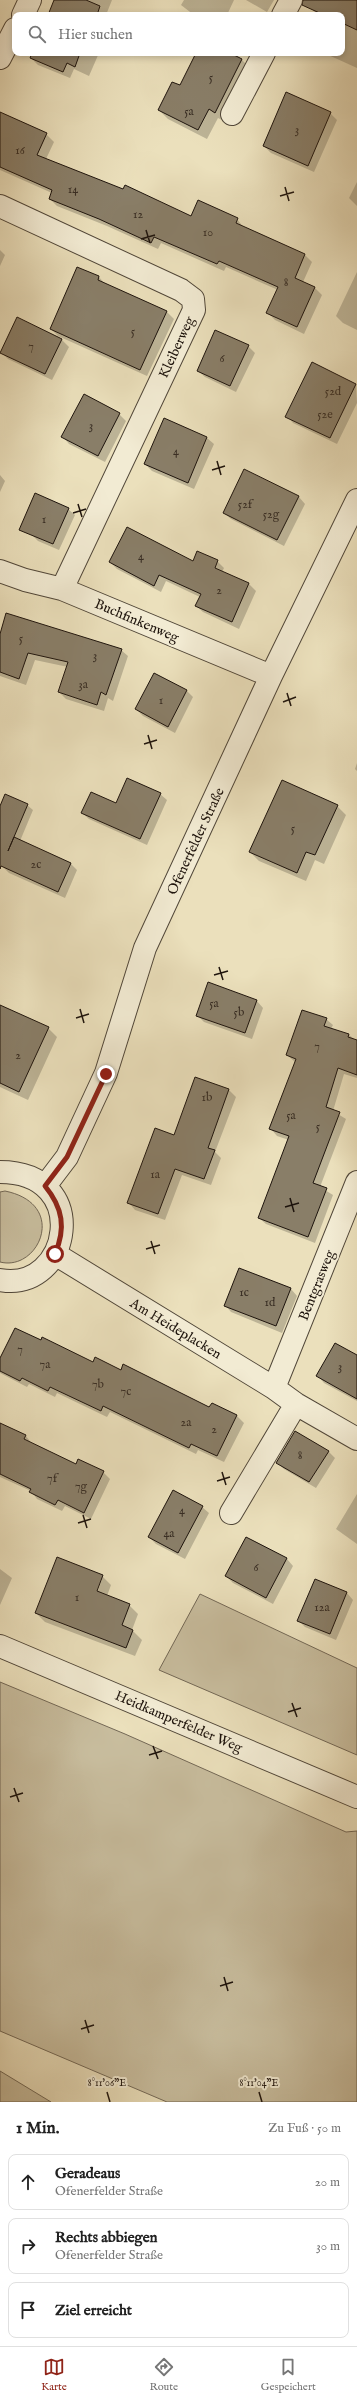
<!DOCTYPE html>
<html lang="de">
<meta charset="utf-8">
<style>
:root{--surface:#fff;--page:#f6f6f6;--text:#222;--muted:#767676;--line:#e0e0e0;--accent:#8f2418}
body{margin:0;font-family:"IM FELL English",serif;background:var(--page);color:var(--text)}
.stop{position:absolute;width:12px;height:12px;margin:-9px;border:3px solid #8f2418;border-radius:50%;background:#fff}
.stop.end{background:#8f2418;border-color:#fff;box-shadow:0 1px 4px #0008}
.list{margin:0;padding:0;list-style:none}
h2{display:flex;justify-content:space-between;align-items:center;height:52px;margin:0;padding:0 16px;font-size:17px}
h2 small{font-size:13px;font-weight:400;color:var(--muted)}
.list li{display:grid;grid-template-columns:26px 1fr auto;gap:12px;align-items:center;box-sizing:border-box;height:56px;margin:0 8px 8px;padding:0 8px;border:1px solid var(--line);border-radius:8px}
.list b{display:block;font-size:15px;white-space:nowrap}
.list p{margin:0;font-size:13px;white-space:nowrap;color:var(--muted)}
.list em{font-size:13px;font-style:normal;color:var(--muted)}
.icon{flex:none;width:22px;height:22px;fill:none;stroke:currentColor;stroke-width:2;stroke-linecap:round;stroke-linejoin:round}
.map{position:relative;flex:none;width:357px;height:2102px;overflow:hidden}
.search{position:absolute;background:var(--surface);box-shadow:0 2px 6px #0003;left:12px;right:12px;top:12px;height:44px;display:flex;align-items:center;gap:10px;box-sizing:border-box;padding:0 14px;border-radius:8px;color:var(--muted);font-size:15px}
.sheet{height:244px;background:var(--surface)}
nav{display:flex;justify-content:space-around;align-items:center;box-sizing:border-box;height:56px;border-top:1px solid var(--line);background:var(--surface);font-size:11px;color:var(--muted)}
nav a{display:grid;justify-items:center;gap:2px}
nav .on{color:var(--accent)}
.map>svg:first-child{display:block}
.green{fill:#c8bd9e;stroke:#736856}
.shadow{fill:#0003;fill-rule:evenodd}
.building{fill:#897e68;stroke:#1e140d}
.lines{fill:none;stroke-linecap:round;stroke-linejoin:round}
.minor-casing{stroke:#514739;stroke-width:24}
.minor{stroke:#f2ebd3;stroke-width:22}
.route{stroke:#8f2418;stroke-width:5}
.ticks{fill:none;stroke:#1e140d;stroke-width:1.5}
.labels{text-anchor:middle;stroke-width:4;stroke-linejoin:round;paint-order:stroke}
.number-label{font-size:12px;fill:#392e24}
.street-label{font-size:14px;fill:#1e140d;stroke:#f2ebd3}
.ticks-label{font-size:10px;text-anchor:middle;fill:#1e140d;stroke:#f2ebd3;stroke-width:4;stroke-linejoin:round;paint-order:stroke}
</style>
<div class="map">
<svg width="357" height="2102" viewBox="0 0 357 2102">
<rect width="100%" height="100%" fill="#ebe0bc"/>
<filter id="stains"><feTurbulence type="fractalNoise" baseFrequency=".005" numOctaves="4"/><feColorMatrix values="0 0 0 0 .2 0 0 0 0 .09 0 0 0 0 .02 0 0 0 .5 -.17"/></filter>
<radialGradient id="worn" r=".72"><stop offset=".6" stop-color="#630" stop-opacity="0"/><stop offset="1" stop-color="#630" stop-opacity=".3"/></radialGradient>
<path class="green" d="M5,1191c64,13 34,81 -5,71v-70z
M200,1594l157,74v87l-198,-85z
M0,1682l125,52 221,98 11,-1v271h-190l-167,-71z
M0,2071l51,31h-51z"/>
<path class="shadow" d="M55,0h57l-6,15h-57z
M184,0h50l-7,15h-33l-13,-10z
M246,0h28l-7,12z
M314,0h43v68l-33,-15h18v-38h-24l-7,-7z
M33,53h66l-10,23 -15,-7 -4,9 -32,-13 -7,-7z
M197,53h31l14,7 9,9 -27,52 -6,-3 -11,21 -39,-20 -9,-9 21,-23z
M330,113l7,7 -23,52 -43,-19 -7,-7z
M0,124l46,10 8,8 -8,17 146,59 45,1 7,9 61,27 7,7 -9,20 12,6 7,7 -18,39 -29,-14 -7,-7 10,-23 -52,-23 -2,4 -63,-28 -3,6 -51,-23 -50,-20 -7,-7 2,-6 -52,-23z
M357,182v24l-8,-8z
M0,250l5,5 -5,11z
M78,268l21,9 6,7 62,28 7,7 -27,57 -89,-40 -7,-7z
M357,272v58l-14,-7 -7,-7z
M17,319l45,21 7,7 -17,33 -44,-21 -7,-7z
M248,346l7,7 -19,39 -31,-15 -7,-6z
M356,384l1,19 -20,41 -44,-21 -6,-7z
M84,396l35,18 7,7 -21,41 -36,-18 -6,-7z
M164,419l43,19 7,6 -20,45 -42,-18 -7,-7z
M245,471l54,26 6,7 -21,42 -53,-27 -7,-6z
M0,475l5,6 -5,11z
M68,509l7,6 -16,35 -21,-9 -7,-7z
M217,561l7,7 -2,4 27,12 7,7 -17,38 -36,-17 -7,-6 4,-9 -34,-16 -5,11 -44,-23 -7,-7z
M0,637l121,13 7,6 -15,45 -5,-3 -4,13 -38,-12 -7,-7 9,-25 -33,-7 -9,25 -26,-9z
M187,691l6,6 -18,36 -32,-17 -7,-7z
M357,763v8l-2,-2z
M160,794l7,6 -20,45 -58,-26 -7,-6z
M27,805l6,5 -13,31 50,22 7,7 -12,28 -56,-25 -7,-7 9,-20 -11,-5v-32z
M337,806l9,9 -22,49 -9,-4 -9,21 -47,-20 -9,-9z
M208,984l49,17 6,7 -11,31 -48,-17 -7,-7z
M0,1017l48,11 9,9 -29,63 -28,-13z
M326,1019l7,6 -2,4 18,6 8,6v37l-13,-4 -11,37 13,8 -26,68 13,8 -18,48 -49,-19 -7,-6 30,-78 -12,-4 -6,-7 24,-67 -8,-7z
M196,1078l33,12 7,7 -21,55 6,6 -10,27 -29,-10 -17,45 -30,-10 -6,-7 45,-66z
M239,1269l52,20 6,7 -15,37 -51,-21 -6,-7z
M357,1356v45l-33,-18 -6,-7z
M0,1360l93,3 28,8 89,38 2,-5 25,12 7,7 -20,39 -26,-12 -2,4 -86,-42 -3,5 -50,-24 -2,4 -26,-13 -2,3 -27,-14z
M1,1424l25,12 6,8 44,21 3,-5 24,12 7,7 -19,40 -26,-13 -3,5 -25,-12 -6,-8 -31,-14z
M328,1451l7,7 -19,30 -32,-19 -7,-7z
M357,1494v50l-21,-15z
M202,1507l7,6 -24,46 -29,-15 -7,-7z
M246,1538l41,21 6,7 -20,38 -40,-21 -7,-7z
M0,1569l12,9 -12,27z
M102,1576l9,9 -4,11 22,9 9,9 -6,16 10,10 -7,16 -90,-34 -9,-9zM100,1579h2l-6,17 -2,-1z
M316,1580l31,13 6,7 -17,40 -31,-13 -6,-6z"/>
<path class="building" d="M54,0h32l14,6 -3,9h-49z
M303,0h54v30l-15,-7v-8h-18l-22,-10z
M32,53h48l-5,14 -8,-4 -4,9 -33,-14z
M196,53h34l12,6 -27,54 -6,-4 -11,21 -40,-20 14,-28 8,3z
M286,92l45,20 -23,54 -45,-20z
M0,112l47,21 -10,22 86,34 2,-4 66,31 7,-16 40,18 -2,5 69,31 -10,24 20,9 -18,40 -31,-14 12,-26 -59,-26 -2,3 -63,-27 -3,6 -52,-24 -50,-20 3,-9 -52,-23z
M77,267l22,9 -1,4 69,31 -27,59 -90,-41z
M17,317l45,22 -17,35 -45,-21z
M215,330l34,15 -19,41 -33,-15z
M312,362l44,22 -26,54 -45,-21z
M84,394l36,19 -22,43 -37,-19z
M164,418l43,19 -19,46 -44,-19z
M244,469l55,27 -22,44 -54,-27z
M35,493l34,15 -16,36 -34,-14z
M127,527l66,34 4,-10 21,9 -3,8 34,15 -17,39 -37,-16 6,-12 -42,-19 -5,11 -45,-24z
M6,613l116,36 -16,46 -5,-3 -4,13 -39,-13 10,-30 -40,-9 -9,26 -19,-7v-38z
M154,673l33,17 -19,37 -33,-18z
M127,778l34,15 -21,46 -59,-26 10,-21 25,11z
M282,780l56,25 -23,50 -9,-3 -9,21 -48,-21z
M5,794l23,10 -20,47 6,-14 57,26 -13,29 -57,-26 -1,3v-63z
M208,982l49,18 -12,33 -49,-17z
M0,1005l49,22 -30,65 -19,-9z
M302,1010l25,8 -3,8 25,8 -1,3 9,3v35l-19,-7 -12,39 14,5 -27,71 14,5 -19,49 -50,-19 31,-82 -20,-7 27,-70 -10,-4z
M195,1077l34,12 -21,59 7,2 -11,29 -29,-10 -17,45 -31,-11 28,-75 19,7z
M239,1268l52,20 -15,38 -52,-20z
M15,1328l26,12 1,-3 51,25 2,-5 26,13 2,-6 86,43 3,-4 25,12 -20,41 -26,-12 -2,4 -86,-42 -2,5 -51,-24 -2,4 -26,-13 -2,3 -20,-10v-13z
M335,1343l22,12v44l-41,-23z
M0,1423l26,12 -2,4 52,25 2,-5 26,12 -20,42 -26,-13 -3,5 -26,-13 2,-3 -31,-15z
M295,1431l34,20 -20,31 -33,-19z
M173,1490l30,16 -25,47 -30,-16z
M246,1537l41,21 -21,40 -41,-22z
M57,1557l46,18 -6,16 33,13 -8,21 11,5 -7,18 -91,-35z
M315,1579l32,13 -17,42 -33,-13z"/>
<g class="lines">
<g class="minor-casing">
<path id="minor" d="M23,15l7,-15
M283,15l8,-15
M0,58l15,-29
M232,114l32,-61
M0,206l181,84 12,9 1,11 -132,279
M0,571l25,9 37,9 209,87
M0,1172c93,0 71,121 0,108
M45,1186l22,-29 39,-84 39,-125 126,-272 86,-176
M55,1254l219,134 22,16 61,35
M274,1388l83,-206
M231,1513l65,-109
M0,1646l357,151"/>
</g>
<use href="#minor" class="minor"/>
</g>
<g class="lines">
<path class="route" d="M55,1254c11,-26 8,-46 -10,-68l22,-29 39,-83"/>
</g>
<path class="ticks" d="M285,187l4,14M280,196l14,-4M146,230l4,13M141,239l14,-4M217,461l4,14M212,470l13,-4M78,504l4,13M73,513l13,-4M287,693l4,13M283,702l13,-5M148,735l4,14M144,744l13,-4M219,967l4,13M214,975l14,-4M80,1009l4,14M76,1018l13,-4M290,1198l4,14M285,1207l14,-4M151,1241l4,13M146,1249l14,-4M222,1472l4,13M217,1481l13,-4M83,1515l4,13M78,1523l13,-4M292,1703l5,14M288,1712l13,-4M153,1746l5,13M149,1755l13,-4M14,1788l5,14M10,1797l13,-4M224,1977l4,14M220,1986l13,-4M85,2020l4,13M81,2029l13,-4M107,2092l3,10M259,2092l3,10"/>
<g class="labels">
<g class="number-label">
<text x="211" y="81">5</text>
<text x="189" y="115">5a</text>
<text x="297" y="133">3</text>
<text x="20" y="154">16</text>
<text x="73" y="193">14</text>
<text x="138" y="218">12</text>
<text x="208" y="236">10</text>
<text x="286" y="286">8</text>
<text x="133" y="335">5</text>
<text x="31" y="350">7</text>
<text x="222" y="362">6</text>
<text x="333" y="395">52d</text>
<text x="325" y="418">52e</text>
<text x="91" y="429">3</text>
<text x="176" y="455">4</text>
<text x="245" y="508">52f</text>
<text x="271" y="518">52g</text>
<text x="44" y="523">1</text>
<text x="141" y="560">4</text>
<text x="219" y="594">2</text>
<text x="21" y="642">5</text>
<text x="95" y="659">3</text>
<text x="83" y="688">3a</text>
<text x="161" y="704">1</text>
<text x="293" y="832">5</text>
<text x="36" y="868">2c</text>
<text x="214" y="1007">5a</text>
<text x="239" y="1016">5b</text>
<text x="317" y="1050">7</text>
<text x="18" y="1059">2</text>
<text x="207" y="1101">1b</text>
<text x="291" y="1119">5a</text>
<text x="318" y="1130">5</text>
<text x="155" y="1178">1a</text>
<text x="244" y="1296">1c</text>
<text x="270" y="1306">1d</text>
<text x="20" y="1353">7</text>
<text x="45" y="1368">7a</text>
<text x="340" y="1370">3</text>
<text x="98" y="1388">7b</text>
<text x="126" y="1395">7c</text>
<text x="186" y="1426">2a</text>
<text x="214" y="1433">2</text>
<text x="300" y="1459">8</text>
<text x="52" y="1482">7f</text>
<text x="81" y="1490">7g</text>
<text x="182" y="1514">4</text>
<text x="169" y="1537">4a</text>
<text x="256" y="1571">6</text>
<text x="77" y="1601">1</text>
<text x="322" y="1611">12a</text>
</g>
<g class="street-label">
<text transform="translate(176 347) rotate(-65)" y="5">Kleiberweg</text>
<text transform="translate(137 620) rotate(23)" y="5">Buchfinkenweg</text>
<text transform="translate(195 841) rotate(-65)" y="5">Ofenerfelder Straße</text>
<text transform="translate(316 1285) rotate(-68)" y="5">Bentgrasweg</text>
<text transform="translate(176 1328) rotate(31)" y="5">Am Heideplacken</text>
<text transform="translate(179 1721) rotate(23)" y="5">Heidkamperfelder Weg</text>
</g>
</g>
<g class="ticks-label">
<text x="107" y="2086">8°11'06"E</text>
<text x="259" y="2086">8°11'04"E</text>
</g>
<rect width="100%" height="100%" filter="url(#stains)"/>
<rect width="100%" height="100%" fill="url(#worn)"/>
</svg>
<div class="stop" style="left:55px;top:1254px"></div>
<div class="stop end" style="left:106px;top:1074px"></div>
<div class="search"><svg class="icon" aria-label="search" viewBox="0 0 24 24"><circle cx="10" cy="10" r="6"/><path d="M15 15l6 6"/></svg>Hier suchen</div>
</div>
<section class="sheet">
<h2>1 Min.<small>Zu Fuß · 50 m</small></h2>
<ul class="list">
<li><svg class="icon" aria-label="ahead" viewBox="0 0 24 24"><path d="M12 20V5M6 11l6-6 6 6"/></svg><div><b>Geradeaus</b><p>Ofenerfelder Straße</p></div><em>20 m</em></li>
<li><svg class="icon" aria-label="right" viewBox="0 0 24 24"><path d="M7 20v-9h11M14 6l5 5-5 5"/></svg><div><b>Rechts abbiegen</b><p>Ofenerfelder Straße</p></div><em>30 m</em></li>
<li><svg class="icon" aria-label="arrive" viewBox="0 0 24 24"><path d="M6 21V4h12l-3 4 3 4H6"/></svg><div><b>Ziel erreicht</b></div></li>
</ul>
</section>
<nav>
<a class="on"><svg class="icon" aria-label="map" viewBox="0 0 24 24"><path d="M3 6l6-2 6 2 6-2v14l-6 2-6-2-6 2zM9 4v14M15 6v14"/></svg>Karte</a>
<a><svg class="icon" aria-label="directions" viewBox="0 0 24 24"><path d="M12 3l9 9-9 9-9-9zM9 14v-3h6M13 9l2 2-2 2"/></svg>Route</a>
<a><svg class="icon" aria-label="saved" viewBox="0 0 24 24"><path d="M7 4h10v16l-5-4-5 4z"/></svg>Gespeichert</a>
</nav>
